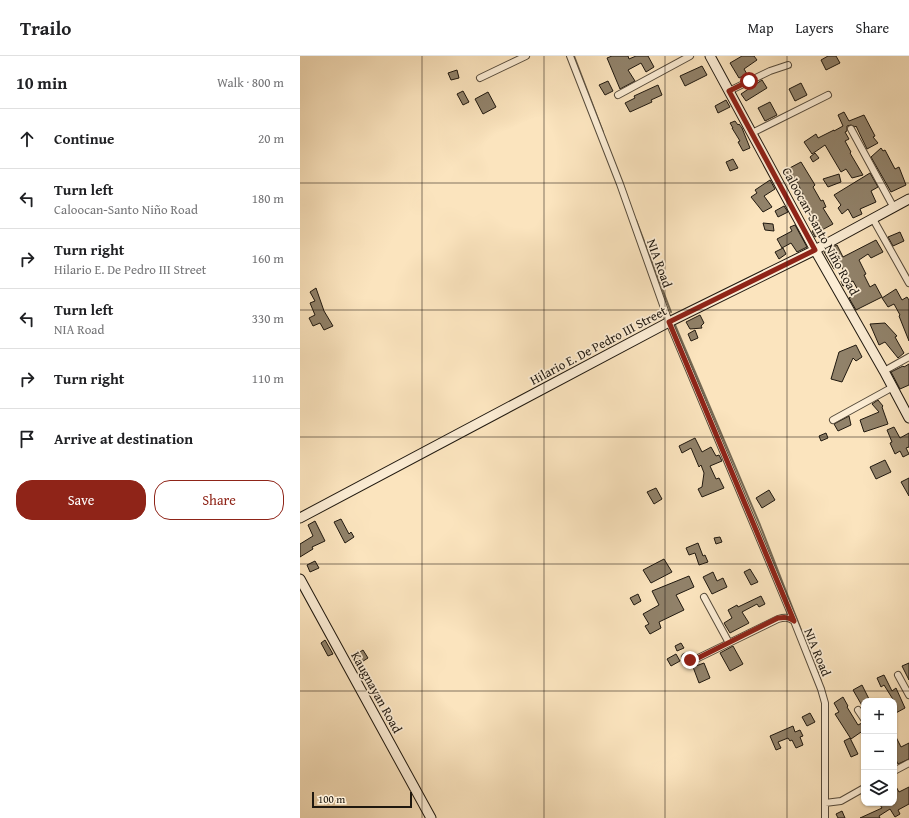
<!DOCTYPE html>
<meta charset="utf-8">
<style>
:root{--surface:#fff;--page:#f2f2f2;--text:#202124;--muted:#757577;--line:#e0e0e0;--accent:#8f2418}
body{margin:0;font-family:"Gentium Book Plus",serif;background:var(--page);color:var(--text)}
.controls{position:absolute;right:12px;bottom:12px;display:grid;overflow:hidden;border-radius:8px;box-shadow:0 1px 3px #0004}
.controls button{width:36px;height:36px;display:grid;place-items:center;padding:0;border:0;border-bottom:1px solid var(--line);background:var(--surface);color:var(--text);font:20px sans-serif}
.scale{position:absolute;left:12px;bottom:10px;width:100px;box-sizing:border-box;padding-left:4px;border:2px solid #1f180f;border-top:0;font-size:11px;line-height:14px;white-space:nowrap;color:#1f180f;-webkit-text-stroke:3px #fcedd5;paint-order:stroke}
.stop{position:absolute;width:12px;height:12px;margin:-9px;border:3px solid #8f2418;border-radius:50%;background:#fff}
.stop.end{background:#8f2418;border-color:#fff;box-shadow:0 1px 4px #0008}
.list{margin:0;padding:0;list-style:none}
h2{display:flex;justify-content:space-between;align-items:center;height:52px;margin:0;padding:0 16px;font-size:17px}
h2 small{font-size:13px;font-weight:400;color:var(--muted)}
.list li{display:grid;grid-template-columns:26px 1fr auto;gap:12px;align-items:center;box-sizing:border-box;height:60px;padding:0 16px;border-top:1px solid var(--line)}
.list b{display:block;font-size:15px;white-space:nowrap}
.list p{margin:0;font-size:13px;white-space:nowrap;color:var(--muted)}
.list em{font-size:13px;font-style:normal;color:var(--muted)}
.actions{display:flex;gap:8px;padding:12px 16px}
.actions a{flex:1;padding:9px 0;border:1px solid var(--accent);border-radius:16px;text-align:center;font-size:14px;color:var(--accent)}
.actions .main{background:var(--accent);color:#fff}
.icon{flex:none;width:22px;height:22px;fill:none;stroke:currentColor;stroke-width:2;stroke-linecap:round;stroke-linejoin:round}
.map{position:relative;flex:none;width:609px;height:762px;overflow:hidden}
header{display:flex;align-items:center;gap:24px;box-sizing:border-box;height:56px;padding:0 20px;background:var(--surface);border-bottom:1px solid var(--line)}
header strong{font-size:19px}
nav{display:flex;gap:22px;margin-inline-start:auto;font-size:14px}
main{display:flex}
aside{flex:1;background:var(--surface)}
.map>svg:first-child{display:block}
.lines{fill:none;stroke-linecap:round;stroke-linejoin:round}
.stream{stroke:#766954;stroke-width:2}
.building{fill:#91826a;stroke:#1f180f}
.street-casing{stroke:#564b3b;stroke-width:8}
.secondary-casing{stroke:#1f180f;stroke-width:11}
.street{stroke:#fcedd5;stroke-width:6}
.secondary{stroke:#fcedd5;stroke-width:9}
.route{stroke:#8f2418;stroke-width:5}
.grid{fill:none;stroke:#1f180f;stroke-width:1;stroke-opacity:0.55}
.labels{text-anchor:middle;stroke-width:3.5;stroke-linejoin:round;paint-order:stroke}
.street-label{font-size:13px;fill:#1f180f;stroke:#fcedd5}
</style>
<header>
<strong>Trailo</strong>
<nav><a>Map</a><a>Layers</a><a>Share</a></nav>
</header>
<main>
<aside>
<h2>10 min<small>Walk · 800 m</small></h2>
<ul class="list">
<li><svg class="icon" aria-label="ahead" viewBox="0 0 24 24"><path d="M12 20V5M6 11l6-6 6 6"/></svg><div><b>Continue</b></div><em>20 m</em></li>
<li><svg class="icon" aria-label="left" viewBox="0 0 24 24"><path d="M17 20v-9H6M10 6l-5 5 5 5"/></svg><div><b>Turn left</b><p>Caloocan-Santo Niño Road</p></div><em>180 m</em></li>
<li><svg class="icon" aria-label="right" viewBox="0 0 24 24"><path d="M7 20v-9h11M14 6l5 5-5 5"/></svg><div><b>Turn right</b><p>Hilario E. De Pedro III Street</p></div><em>160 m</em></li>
<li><svg class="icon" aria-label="left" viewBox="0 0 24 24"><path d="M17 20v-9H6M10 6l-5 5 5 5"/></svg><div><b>Turn left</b><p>NIA Road</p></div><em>330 m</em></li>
<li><svg class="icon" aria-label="right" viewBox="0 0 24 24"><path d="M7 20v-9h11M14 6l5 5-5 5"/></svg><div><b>Turn right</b></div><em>110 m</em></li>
<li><svg class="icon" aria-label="arrive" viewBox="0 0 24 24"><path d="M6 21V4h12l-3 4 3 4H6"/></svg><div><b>Arrive at destination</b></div></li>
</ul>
<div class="actions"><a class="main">Save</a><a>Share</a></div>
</aside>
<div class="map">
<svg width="609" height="762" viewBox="0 0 609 762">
<rect width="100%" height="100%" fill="#fbe4be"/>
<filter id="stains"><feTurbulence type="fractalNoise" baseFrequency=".005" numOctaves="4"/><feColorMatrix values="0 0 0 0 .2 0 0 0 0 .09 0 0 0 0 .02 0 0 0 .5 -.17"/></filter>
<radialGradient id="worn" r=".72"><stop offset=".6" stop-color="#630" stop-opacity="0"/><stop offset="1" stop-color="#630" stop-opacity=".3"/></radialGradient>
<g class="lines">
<path class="stream" d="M274,0l29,76
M336,164l35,92
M375,269l85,200 61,156
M523,631l4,15"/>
</g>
<path class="building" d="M312,0h16l1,3 7,-3h12l6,11 -8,5 -5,-9 -13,7 7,11 -15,8 -13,-31z
M442,0h12l3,4 -13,9 3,5 -8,4 -9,-15z
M528,0h8l4,7 -14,7 -5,-10z
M402,10l5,9 -22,11 -5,-10z
M157,14l2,8 -8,2 -3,-7z
M462,24l5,8 -21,13 -5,-7z
M308,25l5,10 -8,4 -6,-10z
M501,27l6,12 -12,6 -6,-12z
M358,29l4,10 -11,5 1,2 -22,10 -5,-9 10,-5 -1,-2z
M163,35l6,11 -6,3 -6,-11z
M188,36l8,15 -13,7 -8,-15z
M426,44l4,7 -12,6 -3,-7z
M470,46l7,13 -12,6 -7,-13z
M544,56l5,9 15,-6 11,21 -2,1 5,6 -11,6 -11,-23 -1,1 -4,-2 -4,1v5l-2,1 4,7 -4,2 6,11 -1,1 13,22 -11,3 -6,-9 -5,3 -16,-27 -13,9 -8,-12 12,-8 2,4 16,-8v1l9,-5 -5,-11z
M435,65l3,4 1,-1 3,4 8,20 -7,3 -5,-9 2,-1 -8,-13h1l-3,-5z
M581,92l2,3 2,-1 10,19 4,-2 7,18 -15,7 -20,-35z
M515,97l4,5 -6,4 -3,-5z
M433,103l5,9 -8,3 -4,-9z
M501,106l14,23 -2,2 8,14 2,-1 3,7 -3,1 10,16 -11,6 -11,-17 -1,1 -5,-7h-1l-6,-10 5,-3 -8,-16 -6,3 -5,-10z
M570,117l8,14 -7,4 5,11 -16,7 2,5 -9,4 -5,-9 -6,5 -4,-6 3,-3 -7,-10z
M539,118l2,8 -13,5 -5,-8z
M470,124l5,9 -11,7 8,11 -9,5 -12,-15 6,-4 -2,-3z
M484,150l4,6 -10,5 -3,-6z
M463,167l10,1 1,7 -9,-1z
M495,169l12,22 -10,5 -6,-9 -9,5 -5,-9 15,-8 -2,-4z
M519,173l2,5 -6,3 -3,-6z
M600,176l4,9 -11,5 -5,-9z
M576,184l7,12 -12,6 -3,-4 -9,6 7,14 -2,1 6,12 5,-3 7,13 -26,13 -7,-12 10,-6 -6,-11 -10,5 -2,-5 6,-3 -6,-12 -7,3 -10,-17 13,-7 6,12z
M483,192l3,6 -7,5 -4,-7z
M16,232l8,23 9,15 -9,4 -4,-7 -7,3 -4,-8 6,-3 -5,-12 5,-2 -5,-9z
M596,233l6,11 5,-3 2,3v41l-10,-25 1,-1 -6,-11 -6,3 -6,-9z
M400,259l4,8 -3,3 1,2 -12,1 -4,-7z
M585,267l12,13 -2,1 9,16 -6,5 -13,-16 -6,3 -9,-21z
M395,274l3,8 -7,3 -3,-7z
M556,289l6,12 -6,4 -3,-3 -11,24 -11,-3 8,-27z
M609,308v21l-9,4 -9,-17 12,-6 1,1z
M578,344l5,6 -1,1 6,17 -24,8 -4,-12 19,-8 -7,-8z
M549,360l2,9 -13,6 -4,-7z
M594,371l6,11 9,-5v14l-3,1 3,6 -6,3 -3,-6 -5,3 -5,-11 2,-1 -5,-12z
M526,377l2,5 -7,3 -2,-5z
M395,382l7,14 9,-5 5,9 3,-1 3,6 -12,5 6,13 3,-1 5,10 -22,9 -4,-8 4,-2 2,-14 -3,-8 -2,2 -8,-19 -9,5 -3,-7z
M585,404l6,12 -15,7 -6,-12z
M609,422v18l-8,-14z
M356,432l6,11 -8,5 -7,-12z
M469,434l6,10 -13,8 -6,-10z
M41,463l8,15 2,-2 3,5 -9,6 -11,-21z
M15,465l10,20 -13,6 1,2 -13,8v-13l13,-8 -5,-11z
M420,481l2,5 -6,2 -2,-6z
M398,487l5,13 2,-1 3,7 -9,3 -4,-12 -6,2 -3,-7z
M364,503l8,13 -21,11 -8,-13z
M15,505l4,7 -9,4 -3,-7z
M450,513l8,13 -7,3 -7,-13z
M413,516l4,9 6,-3 4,9 -15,7 -9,-17z
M389,520l5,11 -18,8 8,15 -25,12 2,6 -11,6 -5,-8 4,-2 -6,-10 16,-9 -7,-14z
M338,538l3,7 -7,4 -4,-7z
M461,540l4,8 -6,3 -2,-3 -15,8 7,11 -19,10 -6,-10 8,-5 -4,-8 9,-5 1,2z
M25,584l8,14 -5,2 -7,-13z
M381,587l3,5 -7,3 -2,-5z
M433,590l10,18 -13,7 -10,-18z
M63,594l5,8 -11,7 -5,-8z
M376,598l4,7 -9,5 -4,-7z
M404,607l6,15 -11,5 -6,-16z
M609,607v17l-7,-14z
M584,619l8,16 4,-3 9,20 -11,6v-13l-10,-16 -3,2 -4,-9z
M562,629l8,16h-6v8l-11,-19z
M543,641l5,9 -1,1 11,18 4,-2h2v7l-13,9 -16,-25 4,-2 -5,-9z
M510,657l5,9 -8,4 -5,-9z
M493,670l2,6 5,-2 3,6 -3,1 3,8 -7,3 -4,-8 -2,1 -2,-3 -10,4 3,6 -5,2 -6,-14z
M594,677l7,14 8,-4v16l-11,5 -4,-8z
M550,682l8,16 -7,3 -7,-16z
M594,727l5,9 10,-5v17l-11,6 2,4 -5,3 -5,-8 -11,7 1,2h-20l22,-10 -3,-5h15z
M542,755l3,7h-7l-2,-4z"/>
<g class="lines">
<g class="street-casing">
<path id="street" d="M270,0l50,128 49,138 125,299 27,68 4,14v115
M180,22l46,-22
M429,35l41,-20 18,-6
M318,39l72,-39
M551,73l43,79
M452,77l76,-38
M573,163l36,64
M584,315l25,-14
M533,364l60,-33
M404,541l25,46 49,-24c7,-2 10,-2 16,2
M385,601l3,2 6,1 35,-17
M598,619l11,20
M558,654l6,9
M594,715l15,-8
M525,747l16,-2 23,-13"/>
</g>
<g class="secondary-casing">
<path id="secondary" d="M410,0l105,194 69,121 25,47
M0,462l369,-196 146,-72 94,-51
M0,523l131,239"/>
</g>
<use href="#street" class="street"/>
<use href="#secondary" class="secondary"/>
</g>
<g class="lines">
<path class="route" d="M390,604h4l84,-42c7,-1 10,-1 16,3l-125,-299 146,-72 -86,-159 20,-10"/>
</g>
<path class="grid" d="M122,0v762M244,0v762M365,0v762M487,0v762M0,127h609M0,254h609M0,381h609M0,508h609M0,635h609"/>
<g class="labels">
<g class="street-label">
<text transform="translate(521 175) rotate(61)" y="5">Caloocan-Santo Niño Road</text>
<text transform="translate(360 207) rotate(70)" y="5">NIA Road</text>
<text transform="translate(298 289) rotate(-28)" y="5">Hilario E. De Pedro III Street</text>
<text transform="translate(518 596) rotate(68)" y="5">NIA Road</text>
<text transform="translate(77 636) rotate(61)" y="5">Kaugnayan Road</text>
</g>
</g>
<rect width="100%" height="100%" filter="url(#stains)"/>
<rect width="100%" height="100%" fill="url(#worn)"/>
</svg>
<div class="controls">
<button>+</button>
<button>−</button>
<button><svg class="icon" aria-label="layers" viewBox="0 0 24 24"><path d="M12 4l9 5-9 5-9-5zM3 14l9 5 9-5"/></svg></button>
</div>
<div class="scale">100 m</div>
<div class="stop" style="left:449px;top:25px"></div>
<div class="stop end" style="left:390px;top:604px"></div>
</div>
</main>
